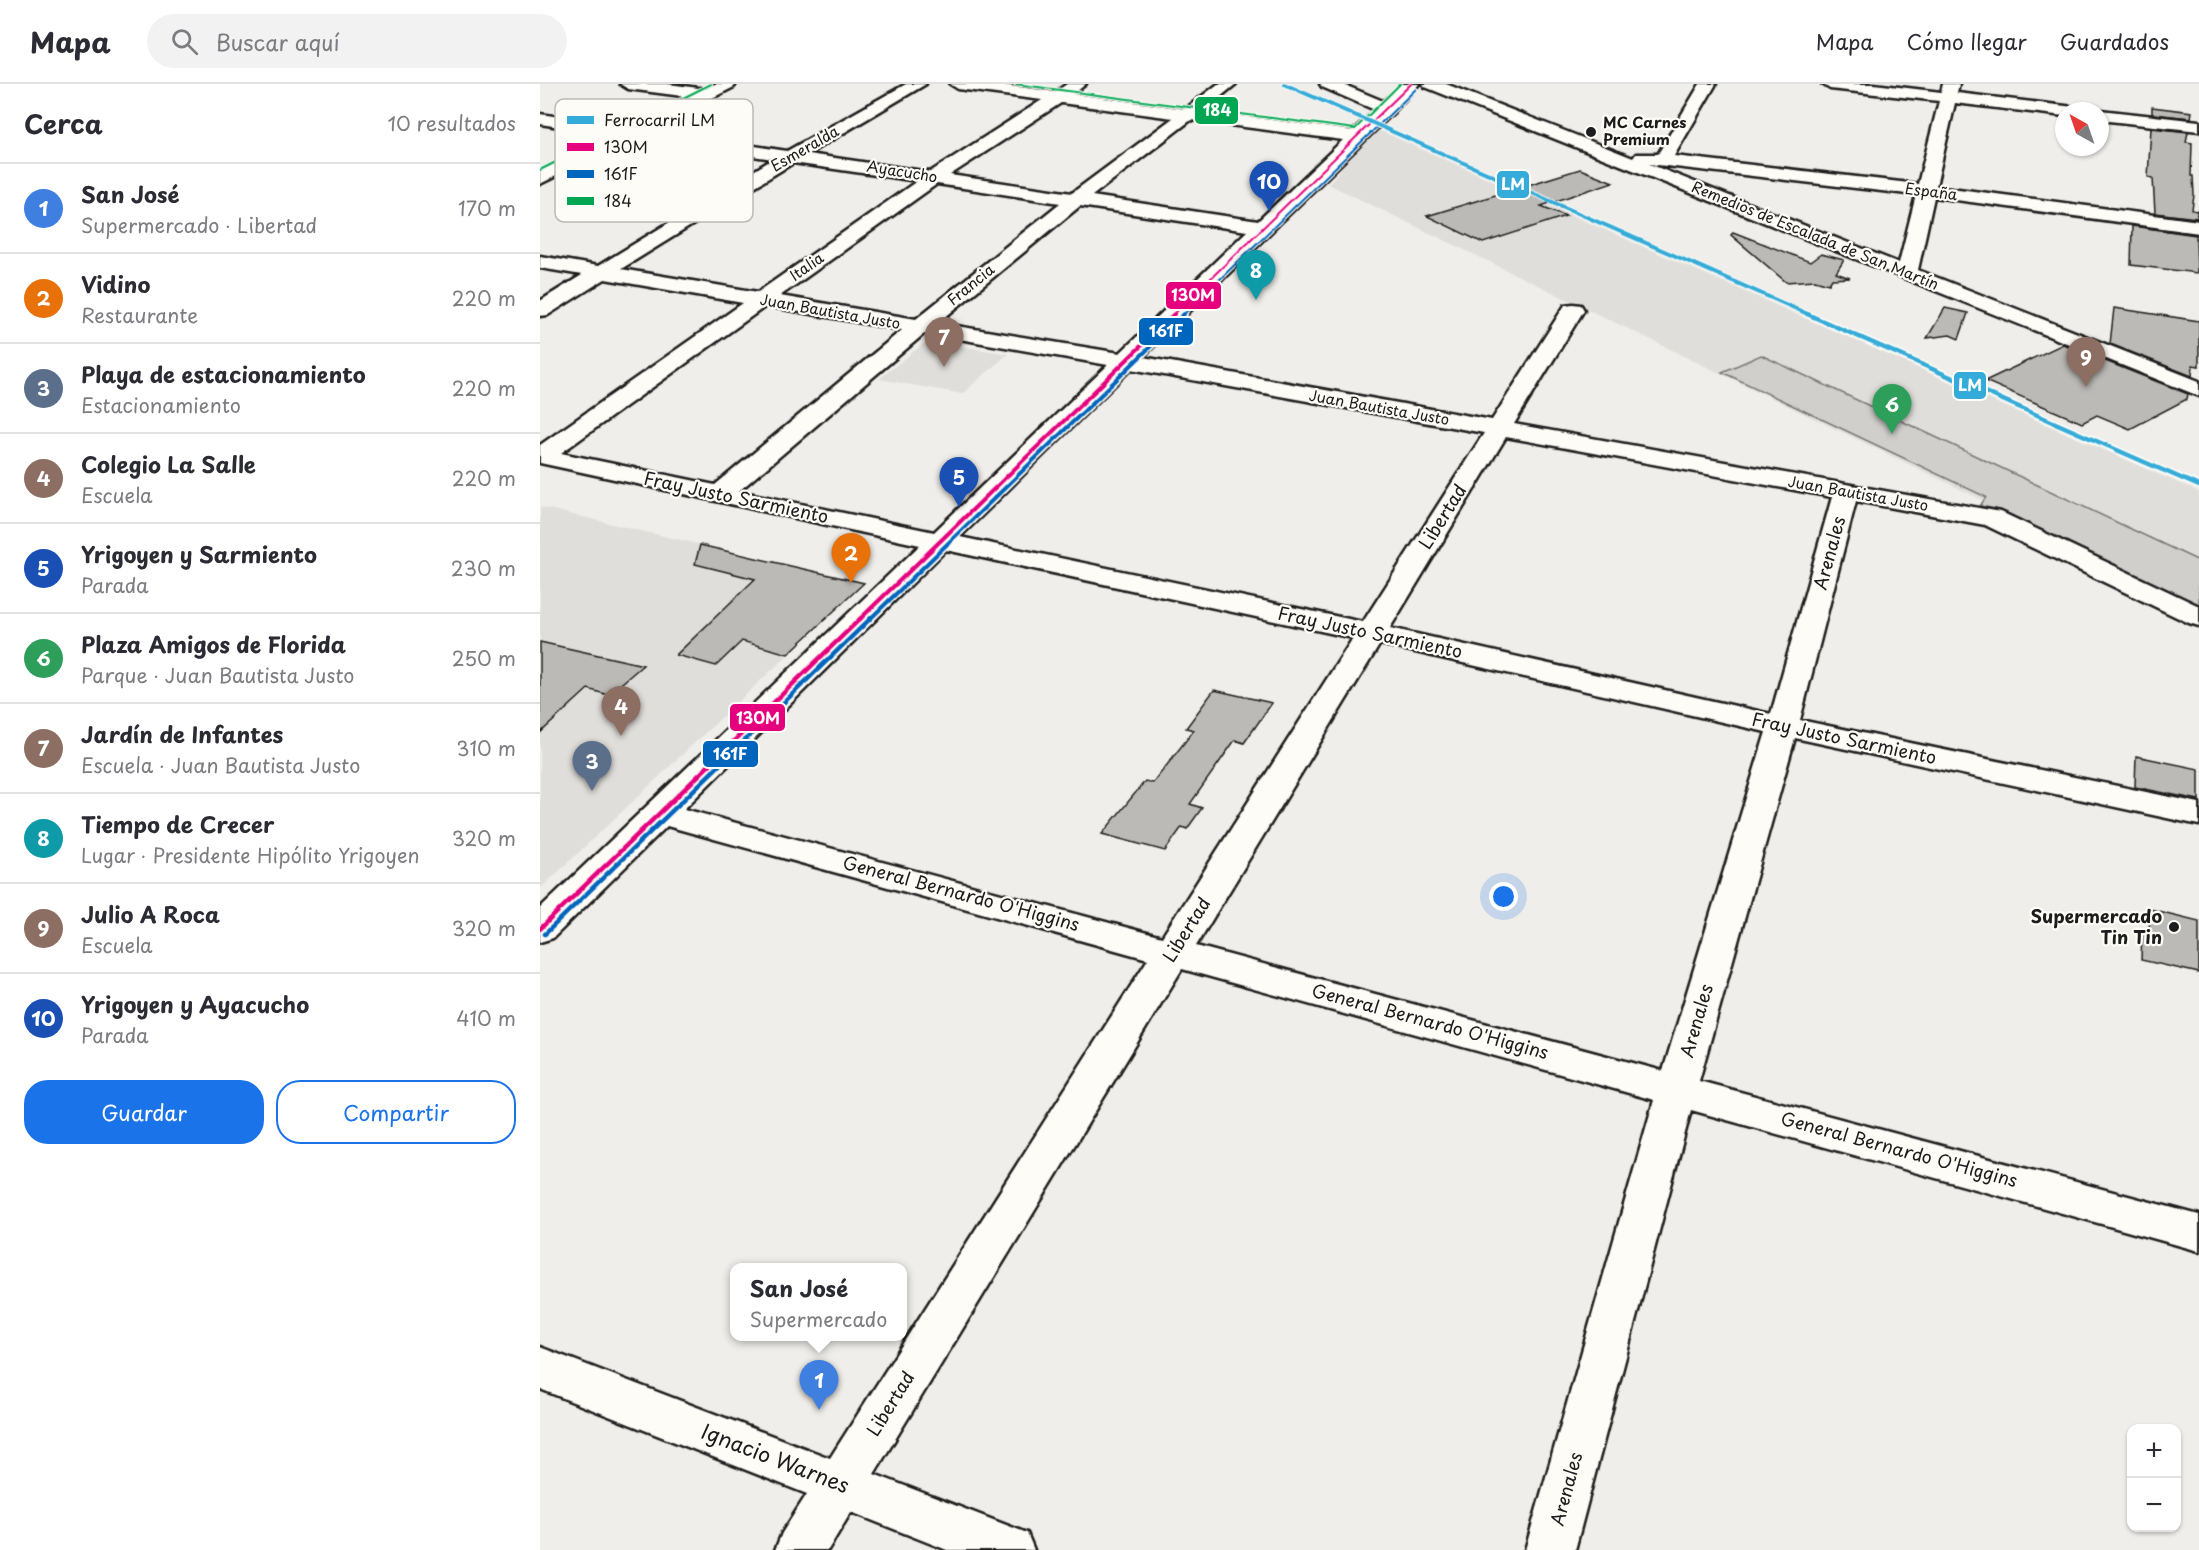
<!DOCTYPE html>
<html lang="es">
<meta charset="utf-8">
<style>
:root{--surface:#fff;--page:#f2f2f3;--text:#2b2b33;--muted:#7c7c81;--line:#e1e1e2;--accent:#1a73e8}
body{margin:0;font-family:"Playpen Sans",sans-serif;background:var(--page);color:var(--text)}
.controls{position:absolute;right:18px;bottom:18px;display:grid;overflow:hidden;border-radius:12px;box-shadow:0 2px 4px #0004}
.controls button{width:54px;height:54px;display:grid;place-items:center;padding:0;border:0;border-bottom:2px solid var(--line);background:var(--surface);color:var(--text);font:30px sans-serif}
.compass{position:absolute;left:1515px;top:18px;width:54px;height:54px;border-radius:50%;background:var(--surface);box-shadow:0 2px 4px #0004;rotate:320deg}
.you{position:absolute;left:964px;top:813px;width:21px;height:21px;margin:-15px;border:4px solid #fff;border-radius:50%;background:#1a73e8;box-shadow:0 0 0 9px #1a73e833}
.badge{display:grid;place-items:center;width:39px;height:39px;border-radius:50%;background:var(--accent);color:#fff;font-size:20px;font-weight:700}
.pin{position:absolute;translate:-50% -50px;filter:drop-shadow(0 2px 3px #0008)}
.pin::after{content:'';position:absolute;top:32px;width:21px;height:18px;background:inherit;clip-path:polygon(0 0,100% 0,50% 100%)}
.popup{position:absolute;left:190px;top:1179px;width:177px;height:78px;box-sizing:border-box;display:grid;place-content:center;border-radius:12px;background:var(--surface);filter:drop-shadow(0 2px 4px #0005);font-size:20px;white-space:nowrap;color:var(--muted)}
.popup b{font-size:22px;color:var(--text)}
.popup::after{content:'';position:absolute;left:50%;top:100%;margin-left:-12px;border:12px solid transparent;border-top-color:var(--surface)}
.list{margin:0;padding:0;list-style:none}
h2{display:flex;justify-content:space-between;align-items:center;height:78px;margin:0;padding:0 24px;font-size:26px}
h2 small{font-size:20px;font-weight:400;color:var(--muted)}
.list li{display:grid;grid-template-columns:39px 1fr auto;gap:18px;align-items:center;box-sizing:border-box;height:90px;padding:0 24px;border-top:2px solid var(--line)}
.list b{display:block;font-size:22px;white-space:nowrap}
.list p{margin:0;font-size:20px;white-space:nowrap;color:var(--muted)}
.list em{font-size:20px;font-style:normal;color:var(--muted)}
.actions{display:flex;gap:12px;padding:18px 24px}
.actions a{flex:1;padding:14px 0;border:2px solid var(--accent);border-radius:24px;text-align:center;font-size:21px;color:var(--accent)}
.actions .main{background:var(--accent);color:#fff}
.icon{flex:none;width:33px;height:33px;fill:none;stroke:currentColor;stroke-width:2;stroke-linecap:round;stroke-linejoin:round}
.map{position:relative;flex:none;width:1659px;height:1466px;overflow:hidden}
header{display:flex;align-items:center;gap:36px;box-sizing:border-box;height:84px;padding:0 30px;background:var(--surface);border-bottom:2px solid var(--line)}
header strong{font-size:28px}
nav{display:flex;gap:33px;margin-inline-start:auto;font-size:21px}
.search{width:420px;height:54px;background:var(--page);display:flex;align-items:center;gap:15px;box-sizing:border-box;padding:0 21px;border-radius:33px;color:var(--muted);font-size:22px}
main{display:flex}
aside{flex:1;background:var(--surface)}
.map>svg:first-child{display:block}
.built{fill:#e0deda}
.green{fill:#d0cfcc;stroke:#767674;stroke-width:1.5}
.building{fill:#bbbab6;stroke:#1c1c1c;stroke-width:1.5}
.lines{fill:none;stroke-linecap:round;stroke-linejoin:round}
.minor-casing{stroke:#1c1c1c;stroke-width:5}
.minor{fill:#fdfcf7;fill-rule:evenodd}
.bus-1-far2-casing{stroke:#fdfcf7;stroke-width:4.5}
.bus-1-far1-casing{stroke:#fdfcf7;stroke-width:8}
.bus-1-casing{stroke:#fdfcf7;stroke-width:9}
.bus-2-far2-casing{stroke:#fdfcf7;stroke-width:4.5}
.bus-2-far1-casing{stroke:#fdfcf7;stroke-width:8}
.bus-2-casing{stroke:#fdfcf7;stroke-width:9}
.bus-3-casing{stroke:#fdfcf7;stroke-width:4.5}
.bus-1-far2{stroke:#e5007d;stroke-width:2}
.bus-1-far1{stroke:#e5007d;stroke-width:4}
.bus-1{stroke:#e5007d;stroke-width:4.5}
.bus-2-far2{stroke:#0065bd;stroke-width:2}
.bus-2-far1{stroke:#0065bd;stroke-width:4}
.bus-2{stroke:#0065bd;stroke-width:4.5}
.bus-3{stroke:#00a651;stroke-width:2}
.rail-1-far1-casing{stroke:#fdfcf7;stroke-width:6}
.rail-1-casing{stroke:#fdfcf7;stroke-width:8}
.rail-1-far1{stroke:#34abd8;stroke-width:4}
.rail-1{stroke:#34abd8;stroke-width:4.5}
.poi-dot{fill:#1c1c1c;stroke:#fdfcf7;stroke-width:2}
.labels{text-anchor:middle;stroke-width:4.5;stroke-linejoin:round;paint-order:stroke}
.far-poi-label{font-size:15px;font-weight:bold;fill:#1c1c1c;stroke:#fdfcf7;text-anchor:start}
.far-street-label{font-size:15px;fill:#1c1c1c;stroke:#fdfcf7}
.street-label{font-size:18px;fill:#1c1c1c;stroke:#fdfcf7}
.poi-label{font-size:18px;font-weight:bold;fill:#1c1c1c;stroke:#fdfcf7;text-anchor:end}
.near-street-label{font-size:21px;fill:#1c1c1c;stroke:#fdfcf7}
.key{fill:#fdfcf7;stroke:#bab9b5;stroke-width:1.5}
.key-label{font-size:16px;fill:#1c1c1c}
.line-badge{stroke:#fdfcf7;stroke-width:2}
.badge-label{font-size:16px;text-anchor:middle;font-weight:bold;fill:#fff}
</style>
<header>
<strong>Mapa</strong>
<div class="search"><svg class="icon" aria-label="search" viewBox="0 0 24 24"><circle cx="10" cy="10" r="6"/><path d="M15 15l6 6"/></svg>Buscar aquí</div>
<nav><a>Mapa</a><a>Cómo llegar</a><a>Guardados</a></nav>
</header>
<main>
<aside>
<h2>Cerca<small>10 resultados</small></h2>
<ul class="list">
<li><span class="badge" style="background:#3f7fe0">1</span><div><b>San José</b><p>Supermercado · Libertad</p></div><em>170 m</em></li>
<li><span class="badge" style="background:#e8710a">2</span><div><b>Vidino</b><p>Restaurante</p></div><em>220 m</em></li>
<li><span class="badge" style="background:#5c6f8a">3</span><div><b>Playa de estacionamiento</b><p>Estacionamiento</p></div><em>220 m</em></li>
<li><span class="badge" style="background:#8d6e63">4</span><div><b>Colegio La Salle</b><p>Escuela</p></div><em>220 m</em></li>
<li><span class="badge" style="background:#1a4fb4">5</span><div><b>Yrigoyen y Sarmiento</b><p>Parada</p></div><em>230 m</em></li>
<li><span class="badge" style="background:#2e9e5b">6</span><div><b>Plaza Amigos de Florida</b><p>Parque · Juan Bautista Justo</p></div><em>250 m</em></li>
<li><span class="badge" style="background:#8d6e63">7</span><div><b>Jardín de Infantes</b><p>Escuela · Juan Bautista Justo</p></div><em>310 m</em></li>
<li><span class="badge" style="background:#0f9aa8">8</span><div><b>Tiempo de Crecer</b><p>Lugar · Presidente Hipólito Yrigoyen</p></div><em>320 m</em></li>
<li><span class="badge" style="background:#8d6e63">9</span><div><b>Julio A Roca</b><p>Escuela</p></div><em>320 m</em></li>
<li><span class="badge" style="background:#1a4fb4">10</span><div><b>Yrigoyen y Ayacucho</b><p>Parada</p></div><em>410 m</em></li>
</ul>
<div class="actions"><a class="main">Guardar</a><a>Compartir</a></div>
</aside>
<div class="map">
<svg width="1659" height="1466" viewBox="0 0 1659 1466">
<rect width="100%" height="100%" fill="#f0eeea"/>
<filter id="ink" filterUnits="userSpaceOnUse"><feTurbulence type="fractalNoise" baseFrequency=".0167" numOctaves="2"/><feDisplacementMap in="SourceGraphic" scale="12" xChannelSelector="R" yChannelSelector="G"/><feConvolveMatrix kernelMatrix="1 2 1 2 8 2 1 2 1" color-interpolation-filters="sRGB"/></filter>
<g filter="url(#ink)">
<path class="built" d="M836,45l823,363v115l-241,-119 -630,-304z
M395,258l73,12 -46,40 -83,-15 44,-35z
M0,423l324,76 -324,306z"/>
<path class="green" d="M1221,271l438,206v47l-199,-98 -20,-4 6,-9 -264,-125z"/>
<path class="building" d="M1612,23l40,5 -1,6 -39,-4z
M1611,44l37,4 -2,10 6,1 -1,33h2l1,19 -2,15 5,1v7l-42,-5 -2,-35 -5,-1z
M1040,85l33,13 -72,24 25,10 -83,27 -56,-27z
M1592,142l64,9 1,38 -66,-8z
M1193,148l77,30 11,-8 23,6 -8,13 14,5 -18,1 -3,5 -14,-4 -29,2 -55,-47z
M1405,224l23,5 -9,26 -9,-4 -23,3z
M1574,224l85,13v45l-6,-1 -1,11 -82,-32z
M1523,260l125,50 -1,5 -57,30 -33,-14 -15,8 -97,-42z
M160,461l164,38 -76,71 -46,-13 -26,25 -40,-11 79,-76 -60,-15z
M0,558l103,23 -35,30 -20,-6 -48,44z
M674,606l58,13 -28,40 -9,-3 -45,64 12,4 -15,21 -5,-2 -17,24 -63,-17 43,-53 8,2 41,-53 -8,-2z
M1596,672l63,13v31l-64,-13z
M1610,825l49,12v52l-58,-13 1,-27 7,1z"/>
<g class="lines">
<g class="minor-casing">
<path id="minor" d="M80,0h48l38,5 9,-5h21l-2,3 -85,43 138,21 119,-67h20l-118,70 122,18 112,-72 -84,-11 -8,-5h45l60,8 12,-8h19l-13,10 112,15 33,-25h18l-33,27 149,20 23,-21 -53,-23 -2,-3h22l41,17 19,-17h17l-26,29 -250,244 349,63 73,-115 8,-1 8,1 3,5 -70,114 487,88 198,94v20l-10,-3 -204,-98 -129,-24 -56,219 399,83v22l-404,-87 -96,343 500,134v36l-508,-141 -116,440h-50l129,-450 -472,-131 -308,505 153,59 7,17h-87l-96,-38 -23,38h-53l7,-17 25,-39 -267,-105v-42l290,111 318,-499 -481,-133 -114,112 -13,4v-34l380,-363 -380,-82v-18l203,-142 -138,-24 -57,36 -8,1v-15l42,-26 -42,-7v-12l58,10 175,-107 -140,-21 -93,46v-13l72,-36 -72,-11v-10l88,13 62,-30 -62,-8zM521,19l112,15 -101,75 -122,-18zM651,36l152,20 -85,81 -166,-25zM253,79l124,18 -159,111 -137,-23zM397,100l123,19 -144,116 -136,-23zM540,122l167,25 -127,122 -182,-30zM226,222l136,24 -187,155 -154,-32zM385,249l183,32 -174,167 -195,-41zM591,285l353,64 -121,189 -403,-85zM966,353l326,60 -61,217 -381,-86zM406,466l407,88 -191,299 -478,-128zM840,560l386,88 -103,339 -467,-125z
M883,0h23l187,74 3,-4h22l42,-70h16l-42,72 244,28 21,-83 -109,-12 -8,-5h52l67,8 2,-8h16l-2,9 117,14 2,4h-12v5l-109,-13 -19,83 263,35v12l-265,-36 -16,73 281,111v15l-774,-309zM1109,80l267,31 -17,68z
M1560,26l99,11v10l-99,-11v-9h-5z"/>
</g>
<use href="#minor" class="minor"/>
<g class="bus-1-far2-casing">
<path id="bus-1-far2" d="M633,231l238,-231"/>
</g>
<g class="bus-1-far1-casing">
<path id="bus-1-far1" d="M319,536l315,-306"/>
</g>
<g class="bus-1-casing">
<path id="bus-1" d="M0,845l321,-311"/>
</g>
<g class="bus-2-far2-casing">
<path id="bus-2-far2" d="M643,231l233,-226"/>
</g>
<g class="bus-2-far1-casing">
<path id="bus-2-far1" d="M329,536l315,-306"/>
</g>
<g class="bus-2-casing">
<path id="bus-2" d="M5,850l326,-316"/>
</g>
<g class="bus-3-casing">
<path id="bus-3" d="M475,0l340,45 45,-45
M0,86l171,-86"/>
</g>
<use href="#bus-1-far2" class="bus-1-far2"/>
<use href="#bus-1-far1" class="bus-1-far1"/>
<use href="#bus-1" class="bus-1"/>
<use href="#bus-2-far2" class="bus-2-far2"/>
<use href="#bus-2-far1" class="bus-2-far1"/>
<use href="#bus-2" class="bus-2"/>
<use href="#bus-3" class="bus-3"/>
<g class="rail-1-far1-casing">
<path id="rail-1-far1" d="M744,0l526,231"/>
</g>
<g class="rail-1-casing">
<path id="rail-1" d="M1267,230l392,172"/>
</g>
<use href="#rail-1-far1" class="rail-1-far1"/>
<use href="#rail-1" class="rail-1"/>
</g>
</g>
<g class="poi-dot">
<circle cx="1051" cy="48" r="6"/>
<circle cx="1634" cy="843" r="6"/>
</g>
<g class="labels">
<g class="far-poi-label">
<text x="1063" y="44">MC Carnes<tspan x="1063" dy="17">Premium</tspan></text>
</g>
<g class="far-street-label">
<text transform="translate(265 65) rotate(-30)" y="5">Esmeralda</text>
<text transform="translate(362 88) rotate(9)" y="5">Ayacucho</text>
<text transform="translate(1391 108) rotate(7)" y="5">España</text>
<text transform="translate(1275 152) rotate(22)" y="5">Remedios de Escalada de San Martín</text>
<text transform="translate(267 183) rotate(-35)" y="5">Italia</text>
<text transform="translate(431 201) rotate(-39)" y="5">Francia</text>
<text transform="translate(290 228) rotate(10)" y="5">Juan Bautista Justo</text>
<text transform="translate(839 324) rotate(10)" y="5">Juan Bautista Justo</text>
<text transform="translate(1318 410) rotate(10)" y="5">Juan Bautista Justo</text>
</g>
<g class="street-label">
<text transform="translate(196 414) rotate(12)" y="6">Fray Justo Sarmiento</text>
<text transform="translate(903 433) rotate(-58)" y="6">Libertad</text>
<text transform="translate(1290 469) rotate(-75)" y="6">Arenales</text>
<text transform="translate(830 549) rotate(12)" y="6">Fray Justo Sarmiento</text>
<text transform="translate(1304 655) rotate(12)" y="6">Fray Justo Sarmiento</text>
<text transform="translate(421 810) rotate(15)" y="6">General Bernardo O'Higgins</text>
<text transform="translate(647 846) rotate(-58)" y="6">Libertad</text>
<text transform="translate(1157 937) rotate(-74)" y="6">Arenales</text>
<text transform="translate(890 938) rotate(15)" y="6">General Bernardo O'Higgins</text>
<text transform="translate(1359 1066) rotate(15)" y="6">General Bernardo O'Higgins</text>
<text transform="translate(351 1320) rotate(-58)" y="6">Libertad</text>
<text transform="translate(1027 1405) rotate(-75)" y="6">Arenales</text>
</g>
<g class="poi-label">
<text x="1622" y="839">Supermercado<tspan x="1622" dy="21">Tin Tin</tspan></text>
</g>
<g class="near-street-label">
<text transform="translate(235 1375) rotate(21)" y="7">Ignacio Warnes</text>
</g>
</g>
<rect x="15" y="15" width="198" height="123" rx="9" class="key"/>
<rect x="27" y="32" width="27" height="8" fill="#34abd8"/>
<rect x="27" y="59" width="27" height="8" fill="#e5007d"/>
<rect x="27" y="86" width="27" height="8" fill="#0065bd"/>
<rect x="27" y="113" width="27" height="8" fill="#00a651"/>
<g class="key-label">
<text x="64" y="42">Ferrocarril LM</text>
<text x="64" y="69">130M</text>
<text x="64" y="96">161F</text>
<text x="64" y="123">184</text>
</g>
<g class="line-badge">
<rect x="654" y="12" width="45" height="29" rx="6" fill="#00a651"/>
<rect x="956" y="86" width="34" height="29" rx="6" fill="#34abd8"/>
<rect x="625" y="197" width="57" height="29" rx="6" fill="#e5007d"/>
<rect x="598" y="233" width="56" height="29" rx="6" fill="#0065bd"/>
<rect x="1413" y="287" width="34" height="29" rx="6" fill="#34abd8"/>
<rect x="189" y="619" width="57" height="29" rx="6" fill="#e5007d"/>
<rect x="162" y="656" width="57" height="28" rx="6" fill="#0065bd"/>
</g>
<g class="badge-label">
<text x="677" y="32">184</text>
<text x="973" y="106">LM</text>
<text x="653" y="217">130M</text>
<text x="626" y="253">161F</text>
<text x="1430" y="307">LM</text>
<text x="218" y="640">130M</text>
<text x="190" y="676">161F</text>
</g>
</svg>
<div class="controls">
<button>+</button>
<button>−</button>
</div>
<svg class="compass" viewBox="-18 -18 36 36"><path d="M0-13l5 13h-10z" fill="#e53935"/><path d="M0 13l5-13h-10z" fill="#7c7c81"/></svg>
<div class="you"></div>
<div class="pin badge" style="left:279px;top:1326px;background:#3f7fe0">1</div>
<div class="popup"><b>San José</b>Supermercado</div>
<div class="pin badge" style="left:311px;top:499px;background:#e8710a">2</div>
<div class="pin badge" style="left:52px;top:707px;background:#5c6f8a">3</div>
<div class="pin badge" style="left:81px;top:652px;background:#8d6e63">4</div>
<div class="pin badge" style="left:419px;top:423px;background:#1a4fb4">5</div>
<div class="pin badge" style="left:1352px;top:350px;background:#2e9e5b">6</div>
<div class="pin badge" style="left:404px;top:283px;background:#8d6e63">7</div>
<div class="pin badge" style="left:716px;top:216px;background:#0f9aa8">8</div>
<div class="pin badge" style="left:1546px;top:303px;background:#8d6e63">9</div>
<div class="pin badge" style="left:729px;top:127px;background:#1a4fb4">10</div>
</div>
</main>
